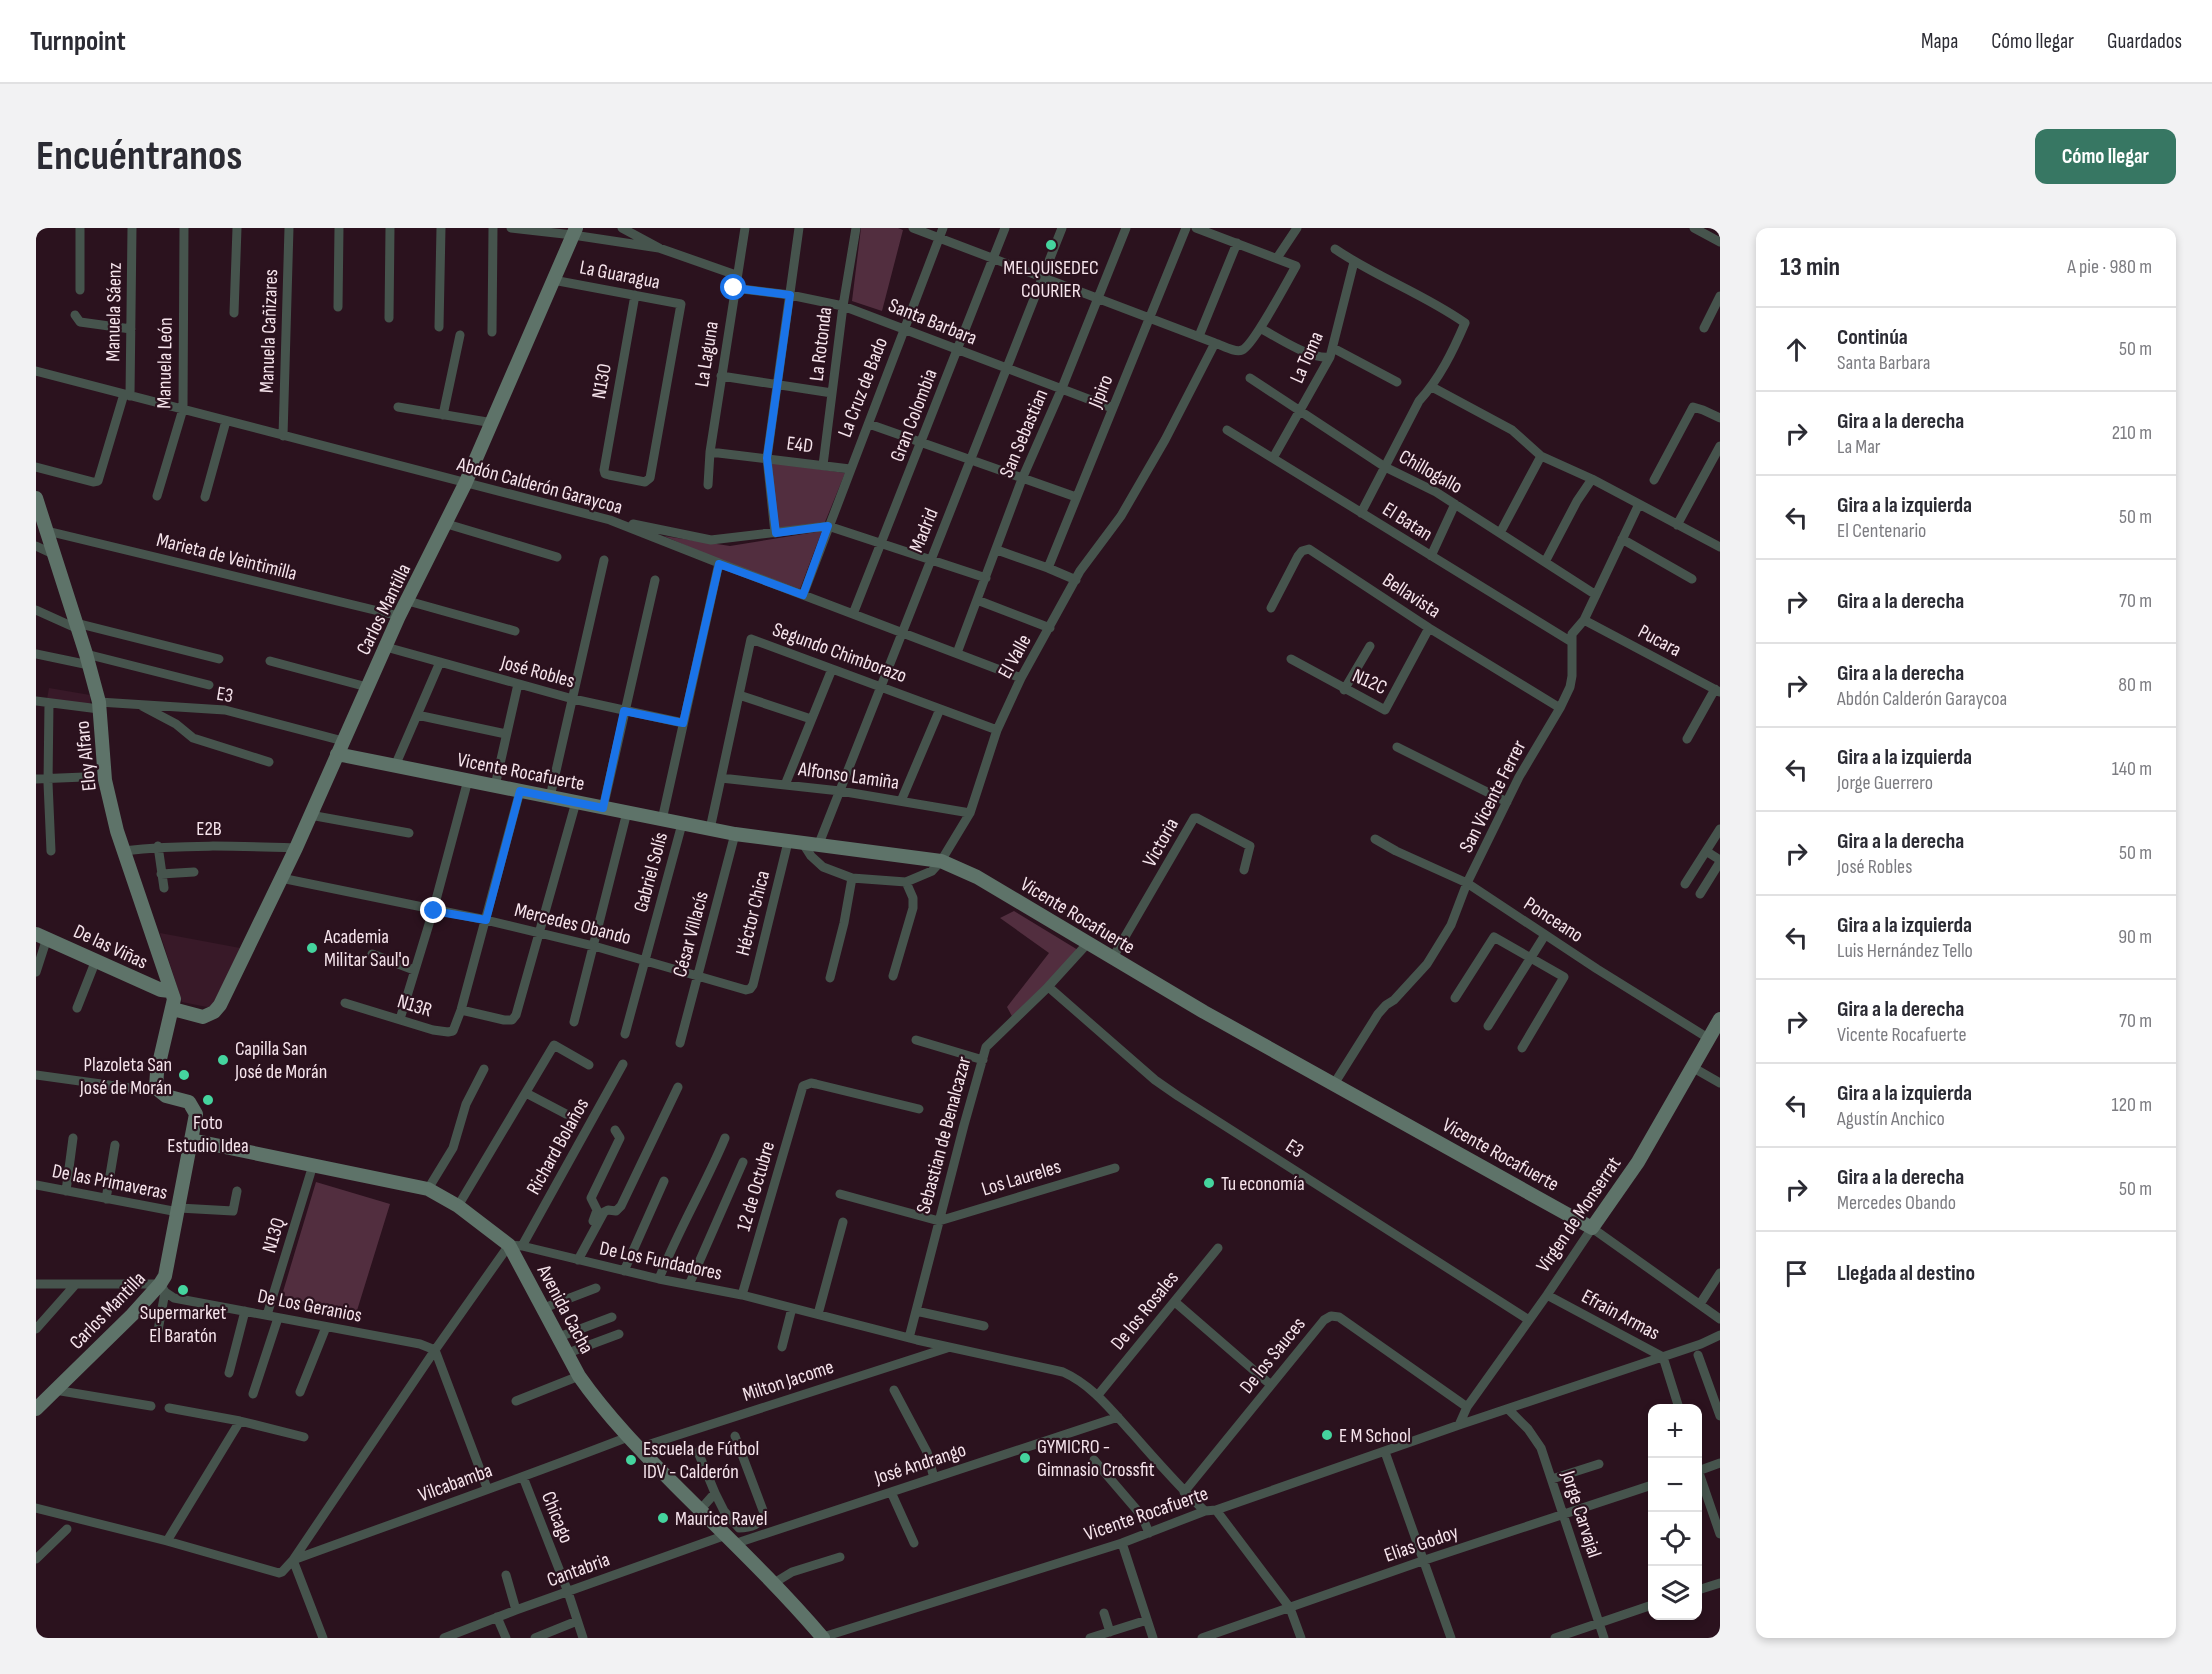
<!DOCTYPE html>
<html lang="es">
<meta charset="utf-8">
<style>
:root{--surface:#fff;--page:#f2f2f3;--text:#2b2b33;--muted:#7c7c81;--line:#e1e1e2;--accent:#377763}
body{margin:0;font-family:"Sofia Sans Condensed",sans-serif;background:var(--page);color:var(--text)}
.controls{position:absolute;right:18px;bottom:18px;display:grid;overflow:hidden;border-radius:12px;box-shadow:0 3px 9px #0003}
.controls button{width:54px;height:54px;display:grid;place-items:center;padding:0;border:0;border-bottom:2px solid var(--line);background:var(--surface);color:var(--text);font:30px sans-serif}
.stop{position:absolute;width:18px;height:18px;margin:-14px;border:4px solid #1a73e8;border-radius:50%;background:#fff}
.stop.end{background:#1a73e8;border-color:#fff;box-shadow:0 2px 6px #0008}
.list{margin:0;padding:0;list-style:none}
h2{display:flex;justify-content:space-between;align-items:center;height:78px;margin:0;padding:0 24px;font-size:26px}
h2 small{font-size:20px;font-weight:400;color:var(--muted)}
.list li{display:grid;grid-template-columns:39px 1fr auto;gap:18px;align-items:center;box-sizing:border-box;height:84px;padding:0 24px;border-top:2px solid var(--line)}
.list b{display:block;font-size:22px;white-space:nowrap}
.list p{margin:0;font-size:20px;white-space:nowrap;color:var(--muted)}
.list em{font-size:20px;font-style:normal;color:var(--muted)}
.icon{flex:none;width:33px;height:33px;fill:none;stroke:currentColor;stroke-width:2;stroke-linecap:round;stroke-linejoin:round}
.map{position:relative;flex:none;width:1684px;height:1410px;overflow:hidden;border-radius:12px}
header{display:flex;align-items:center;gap:36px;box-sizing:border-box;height:84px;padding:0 30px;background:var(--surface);border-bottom:2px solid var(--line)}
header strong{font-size:28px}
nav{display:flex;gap:33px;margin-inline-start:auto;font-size:21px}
.intro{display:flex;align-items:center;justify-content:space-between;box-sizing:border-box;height:144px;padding:0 36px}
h1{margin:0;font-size:42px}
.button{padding:15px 27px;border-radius:12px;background:var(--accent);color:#fff;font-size:21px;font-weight:700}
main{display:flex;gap:36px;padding:0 36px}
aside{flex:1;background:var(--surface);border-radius:12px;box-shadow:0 3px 9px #0003}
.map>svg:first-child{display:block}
.built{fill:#381928}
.green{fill:#522e3f}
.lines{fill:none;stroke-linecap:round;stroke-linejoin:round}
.street{stroke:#46544d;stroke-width:9}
.secondary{stroke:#5e7369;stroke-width:14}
.route{stroke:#1a73e8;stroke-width:8}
.poi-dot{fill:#45d49e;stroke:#2b121e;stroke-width:2}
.labels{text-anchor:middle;stroke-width:4.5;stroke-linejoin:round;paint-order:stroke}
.poi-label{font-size:20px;fill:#f6e4ec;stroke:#2b121e;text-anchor:start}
.street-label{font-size:20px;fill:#f6e4ec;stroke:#2b121e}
</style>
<header>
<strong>Turnpoint</strong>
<nav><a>Mapa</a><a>Cómo llegar</a><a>Guardados</a></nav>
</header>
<div class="intro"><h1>Encuéntranos</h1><a class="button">Cómo llegar</a></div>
<main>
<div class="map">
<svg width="1684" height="1410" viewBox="0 0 1684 1410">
<rect width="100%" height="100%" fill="#2b121e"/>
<path class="built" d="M13,460l41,7v11l-43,-7z
M124,705l80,15 -28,60 -30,-6z"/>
<path class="green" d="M825,0h37l5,2 -21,81 -30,-10z
M734,234l75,11 -20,49 -47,7z
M786,303l-22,58 -81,-29 -55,-24 66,10z
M978,683l64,39 -64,70 -7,-13 42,-54 -49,-35z
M280,954l74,22 -35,113 -73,-22z"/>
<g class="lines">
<path class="street" d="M475,0l62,7 86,13
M586,0l37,20 77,27
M877,0l302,115c7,2 20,10 27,7 11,-4 46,-70 54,-84l-100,-38
M1658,0l26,14
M1299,21c41,28 89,45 130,74 -12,28 -25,55 -46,78l-58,112
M1241,30l20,-30
M517,52l128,24 -31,174 -5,4 -36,-7 -4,-1 -1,-4 31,-175
M698,60l56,7 53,11 269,102
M44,62v-62
M302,79l1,-79
M198,85l3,-85
M39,87l5,7 51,7
M353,90l1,-90
M403,99l2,-99
M1224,100c17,9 51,32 70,29
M1668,100l16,-32
M456,104l1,-104
M1163,108l38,-93
M1297,120l64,34
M0,143l574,149 109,43 302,115
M685,148l111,17
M1214,150l135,89 51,25 160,103
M1396,159l80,43 29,26 51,23 128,68
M94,168l2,-168
M362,179l95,16
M407,187l17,-80
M833,196l207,73
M1191,202l343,211
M247,208l6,-208
M674,224l140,17
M1237,230l57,-101 24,-95
M787,237l20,-159 13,-78
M0,239l57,15 5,-1 26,-87
M1618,252l39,-73 10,3 17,8
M672,257l2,-33 35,-224
M121,268l26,-87 1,-181
M169,269l21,-76
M411,296l110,33
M597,296l78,16 117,-14 158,52
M1641,297l43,-79
M11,303l352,85
M739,305l-8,-75 32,-230
M1464,305l41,-77
M1586,311l70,40
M0,318l17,8
M961,322l51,18 28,12
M1395,328l24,-52
M1509,334l32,-61 15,-22
M1012,340l138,-340
M767,367l140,-367
M941,372l73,28
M372,373l107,30
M1235,380l27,-52 4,-5 7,-2 120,79 131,80
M0,382l42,19
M817,386l152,-386
M1548,392l136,72
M40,395l143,36
M350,419l187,52 110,24
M921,425l65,-174 40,-91 64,-160
M0,426l53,11
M50,426l123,31
M1255,431l94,51 44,-82
M234,433l97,26
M1308,462l26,-44
M703,467l72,24
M0,473l63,8
M63,474l126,8 118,31
M13,475l-1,80 3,68
M106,478l34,18 17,14 76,24
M381,487l89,19
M1651,511l28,-50
M1361,519l110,55
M359,538l45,-104
M685,550l119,13 130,22
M0,551l48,-2
M749,557l47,-116
M459,558l23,-102
M514,569l54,-237
M865,573l39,-92
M567,580l52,-228
M274,587l99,18
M626,592l57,-257
M674,601l41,-190 246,91
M1339,611l21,12 71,32 130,86 111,69
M768,617l7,11 12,11 29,11 54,4 26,-11 9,-10 29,-48 27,-83 24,-52 59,-107 41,-55 44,-76 50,-97
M122,618l6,42
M782,618l244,-618
M87,623c58,-7 115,-5 173,-3
M1670,623l14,-22
M125,646l33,-2
M245,650l205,42 108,26 152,44 4,-1 3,-4 35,-143
M1649,656l21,-33 14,9
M1664,666l20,-32
M336,726l42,16
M1076,731l82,-141h3l53,28 -6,24
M0,744l11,-34
M857,748l20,-68v-10l-7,-16
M794,750l14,-55 8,-45
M1016,762l103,90 23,16 351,224
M1419,770l39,-61 70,40 -42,71
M309,775l88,27 15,2 5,-1 8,-21 59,-219
M41,780l19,-48
M425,782l43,10h8l4,-5 60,-213
M364,791l33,-108 35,-131
M538,794l53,-210
M1452,798l57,-91
M589,806l57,-210
M880,812l67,20
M644,815l55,-209
M1656,839l28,16
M0,847l123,17
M1298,856l44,-70 8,-9 8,-5 33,-36 24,-39 16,-42 52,-106 41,-69 10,-21 2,-11v-42l12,-14 55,-116
M490,865l40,21
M0,957l142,27
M392,961l25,-41 13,-44 18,-35
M30,963l7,-53
M804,966l99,27 176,-53
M70,971l9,-54
M422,978l96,-161 35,20
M143,980l54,3 4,-20
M557,993l4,-11 -6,-12 29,-60 -5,-8
M486,1018l101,-182
M542,1032l26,-48 4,-2 8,1 5,-5 57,-119
M588,1043l40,-90
M623,1051c19,-49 46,-93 66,-141
M0,1056h124l5,8 9,6 246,46 15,6 52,138
M653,1057l54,-123
M706,1067l61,-209 8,-3 5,1 103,25
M1511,1067l116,62 16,51
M1139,1074l96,83
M1664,1076l20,-31
M508,1080l52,-20
M880,1083l68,15
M782,1086l25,-92
M231,1087l46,-150
M0,1101l39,-44
M121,1108l8,-44
M523,1109l53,-20
M873,1110l55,-213 22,-78 60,-58 41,-45
M746,1119l10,-39
M532,1125l51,-19
M1662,1127l22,61
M193,1145l16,-62
M19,1162l96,16
M858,1162l33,62 7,26
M264,1164l26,-65
M217,1166l25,-76
M1062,1167l120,-147
M480,1173l63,-25
M133,1180l71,13 64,16
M1473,1182l19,19 13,19 63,190
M1423,1197l8,-18 80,-112 45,-67 128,91
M602,1220l309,-100
M662,1224l17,41
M1349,1224l66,186
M1058,1232l48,56 7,17
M1662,1242l22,64
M1662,1243l22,-8
M487,1249l45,115 15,46
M1516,1251l47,-15
M855,1264l23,51
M1148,1264l140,-172 7,-4 8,1 128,90
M0,1280l131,33 112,32 3,-1 11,-12 142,-210 74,-105 13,1 137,33 83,16 175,45 146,32c29,13 48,38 69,61 24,27 47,54 73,78
M664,1282l15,-17 9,18 15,17c10,0 25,-4 25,-15l-29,-77
M1180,1282l74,98 11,30
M131,1313l73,-120
M1086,1315l31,95
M698,1316l384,-127
M0,1331l31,-30
M257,1332c112,-41 224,-80 335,-123
M257,1332l30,78
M470,1347l10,35
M738,1355l18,-11 48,-15
M1662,1362l22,-7
M1068,1385l6,19
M461,1389l9,21
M408,1410l72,-28 210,-75
M499,1410l42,-17
M784,1410l302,-95 83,-32 11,-1 243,-85 242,-81 19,-9
M1054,1410l57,-18
M1166,1410l223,-78 227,-75
M1519,1410l97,-33"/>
<path class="secondary" d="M0,270l50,156 13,48 6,78 12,51 57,168 -17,73 -1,16 10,8 23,6 7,12 -31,162 -5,8 -28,31 -96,94
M301,526l398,80 206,27 36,16 227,135 388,216 46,-66 82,-143
M0,706l125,56 9,1
M137,781l30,8 11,-5 6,-7 76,-157 103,-232 66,-132 111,-256
M155,912l237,49 30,17 51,39 70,131c28,40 62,75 97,110 50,50 101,98 147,152"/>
</g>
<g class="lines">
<path class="route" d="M398,683l52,9 34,-129 83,17 21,-97 59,12 36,-159 84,31 25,-69 -52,7 -9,-75 23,-163 -56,-7"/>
</g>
<g class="poi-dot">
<circle cx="1015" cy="17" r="6"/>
<circle cx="276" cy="720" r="6"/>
<circle cx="187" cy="832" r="6"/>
<circle cx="148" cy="847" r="6"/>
<circle cx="172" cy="872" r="6"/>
<circle cx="1173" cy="955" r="6"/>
<circle cx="147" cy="1062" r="6"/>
<circle cx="1291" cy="1207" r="6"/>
<circle cx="989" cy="1230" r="6"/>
<circle cx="595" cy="1232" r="6"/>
<circle cx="627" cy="1290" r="6"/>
</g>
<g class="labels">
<g class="poi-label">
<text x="1015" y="46" text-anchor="middle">MELQUISEDEC<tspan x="1015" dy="23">COURIER</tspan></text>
<text x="288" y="715">Academia<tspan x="288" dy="23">Militar Saul'o</tspan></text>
<text x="199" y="827">Capilla San<tspan x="199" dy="23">José de Morán</tspan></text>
<text x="136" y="843" text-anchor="end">Plazoleta San<tspan x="136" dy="23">José de Morán</tspan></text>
<text x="172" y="901" text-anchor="middle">Foto<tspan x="172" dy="23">Estudio Idea</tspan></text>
<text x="1185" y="962">Tu economía</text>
<text x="147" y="1091" text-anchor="middle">Supermarket<tspan x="147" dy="23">El Baratón</tspan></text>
<text x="1303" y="1214">E M School</text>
<text x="1001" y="1225">GYMICRO -<tspan x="1001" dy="23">Gimnasio Crossfit</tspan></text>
<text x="607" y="1227">Escuela de Fútbol<tspan x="607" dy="23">IDV - Calderón</tspan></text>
<text x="639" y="1297">Maurice Ravel</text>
</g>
<g class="street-label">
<text transform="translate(584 46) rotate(11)" y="7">La Guaragua</text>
<text transform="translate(77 84) rotate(-89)" y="7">Manuela Sáenz</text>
<text transform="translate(897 93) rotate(22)" y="7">Santa Barbara</text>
<text transform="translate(232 103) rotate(-88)" y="7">Manuela Cañizares</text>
<text transform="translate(784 116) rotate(-83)" y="7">La Rotonda</text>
<text transform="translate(670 126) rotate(-81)" y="7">La Laguna</text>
<text transform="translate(1270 129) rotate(-66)" y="7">La Toma</text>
<text transform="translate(128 135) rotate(-89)" y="7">Manuela León</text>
<text transform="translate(565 153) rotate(-80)" y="7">N13O</text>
<text transform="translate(826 159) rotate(-69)" y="7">La Cruz de Bado</text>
<text transform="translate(1064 163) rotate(-68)" y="7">Jipiro</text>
<text transform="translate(877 187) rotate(-69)" y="7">Gran Colombia</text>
<text transform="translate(987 205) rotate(-67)" y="7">San Sebastian</text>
<text transform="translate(764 216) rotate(7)" y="7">E4D</text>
<text transform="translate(1395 243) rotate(29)" y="7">Chillogallo</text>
<text transform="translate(504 257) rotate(15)" y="7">Abdón Calderón Garaycoa</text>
<text transform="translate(1372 293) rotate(32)" y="7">El Batan</text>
<text transform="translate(887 302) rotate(-68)" y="7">Madrid</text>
<text transform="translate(191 328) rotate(14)" y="7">Marieta de Veintimilla</text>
<text transform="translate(1376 367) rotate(33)" y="7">Bellavista</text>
<text transform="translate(347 381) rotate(-64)" y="7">Carlos Mantilla</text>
<text transform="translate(1624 412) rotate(28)" y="7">Pucara</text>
<text transform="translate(804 424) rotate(20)" y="7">Segundo Chimborazo</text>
<text transform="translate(978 428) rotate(-61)" y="7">El Valle</text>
<text transform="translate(502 443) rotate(15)" y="7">José Robles</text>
<text transform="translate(1334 453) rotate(24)" y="7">N12C</text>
<text transform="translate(189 466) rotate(9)" y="7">E3</text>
<text transform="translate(49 528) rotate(-96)" y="7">Eloy Alfaro</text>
<text transform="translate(485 543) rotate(11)" y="7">Vicente Rocafuerte</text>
<text transform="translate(813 547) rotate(8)" y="7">Alfonso Lamiña</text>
<text transform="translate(1456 568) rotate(-63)" y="7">San Vicente Ferrer</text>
<text x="173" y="607">E2B</text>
<text transform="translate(1124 614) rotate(-61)" y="7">Victoria</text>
<text transform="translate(614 644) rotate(-75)" y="7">Gabriel Solís</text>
<text transform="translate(716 685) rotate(-76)" y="7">Héctor Chica</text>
<text transform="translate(1042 687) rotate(31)" y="7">Vicente Rocafuerte</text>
<text transform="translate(1518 691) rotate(33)" y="7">Ponceano</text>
<text transform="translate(537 695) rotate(14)" y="7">Mercedes Obando</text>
<text transform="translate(654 706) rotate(-75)" y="7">César Villacís</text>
<text transform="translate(75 718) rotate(25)" y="7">De las Viñas</text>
<text transform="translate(379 777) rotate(17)" y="7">N13R</text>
<text transform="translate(907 907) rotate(-75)" y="7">Sebastian de Benalcazar</text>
<text transform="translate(521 918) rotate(-61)" y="7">Richard Bolaños</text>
<text transform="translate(1259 920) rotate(33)" y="7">E3</text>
<text transform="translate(1465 926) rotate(29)" y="7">Vicente Rocafuerte</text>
<text transform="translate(985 949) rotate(-17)" y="7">Los Laureles</text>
<text transform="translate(74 953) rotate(11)" y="7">De las Primaveras</text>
<text transform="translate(719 958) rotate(-74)" y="7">12 de Octubre</text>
<text transform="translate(1542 986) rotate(-56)" y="7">Virgen de Monserrat</text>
<text transform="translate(237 1007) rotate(-73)" y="7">N13Q</text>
<text transform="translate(625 1032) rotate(12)" y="7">De Los Fundadores</text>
<text transform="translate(274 1077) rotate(11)" y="7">De Los Geranios</text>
<text transform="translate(530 1081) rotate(62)" y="7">Avenida Cacha</text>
<text transform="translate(71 1082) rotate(-46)" y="7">Carlos Mantilla</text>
<text transform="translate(1108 1082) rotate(-51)" y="7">De los Rosales</text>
<text transform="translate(1585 1086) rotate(28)" y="7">Efrain Armas</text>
<text transform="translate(1236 1127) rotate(-51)" y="7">De los Sauces</text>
<text transform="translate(752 1152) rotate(-18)" y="7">Milton Jacome</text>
<text transform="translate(884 1235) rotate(-18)" y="7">José Andrango</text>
<text transform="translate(419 1254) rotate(-20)" y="7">Vilcabamba</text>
<text transform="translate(1110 1285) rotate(-19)" y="7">Vicente Rocafuerte</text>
<text transform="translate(1546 1286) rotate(72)" y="7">Jorge Carvajal</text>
<text transform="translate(522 1289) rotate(68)" y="7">Chicago</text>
<text transform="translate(1385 1315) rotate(-19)" y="7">Elias Godoy</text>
<text transform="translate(542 1341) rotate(-20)" y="7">Cantabria</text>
</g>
</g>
</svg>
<div class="controls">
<button>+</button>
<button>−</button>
<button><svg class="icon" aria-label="locate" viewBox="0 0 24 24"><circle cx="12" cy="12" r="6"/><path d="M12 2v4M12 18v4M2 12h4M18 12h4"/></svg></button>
<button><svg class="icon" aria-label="layers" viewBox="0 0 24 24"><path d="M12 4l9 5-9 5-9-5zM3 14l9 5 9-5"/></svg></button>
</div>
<div class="stop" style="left:698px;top:60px"></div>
<div class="stop end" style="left:398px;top:683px"></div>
</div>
<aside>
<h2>13 min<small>A pie · 980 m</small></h2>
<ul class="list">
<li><svg class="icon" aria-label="ahead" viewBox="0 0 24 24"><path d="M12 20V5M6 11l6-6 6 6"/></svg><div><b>Continúa</b><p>Santa Barbara</p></div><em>50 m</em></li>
<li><svg class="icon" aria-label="right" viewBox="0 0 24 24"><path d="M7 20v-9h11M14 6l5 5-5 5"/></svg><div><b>Gira a la derecha</b><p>La Mar</p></div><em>210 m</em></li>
<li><svg class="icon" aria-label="left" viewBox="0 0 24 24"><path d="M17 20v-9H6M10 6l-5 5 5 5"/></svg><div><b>Gira a la izquierda</b><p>El Centenario</p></div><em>50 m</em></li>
<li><svg class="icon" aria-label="right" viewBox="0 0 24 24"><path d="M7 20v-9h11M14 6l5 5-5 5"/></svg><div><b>Gira a la derecha</b></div><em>70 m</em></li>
<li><svg class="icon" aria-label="right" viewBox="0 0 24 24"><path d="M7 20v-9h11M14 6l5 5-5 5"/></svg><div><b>Gira a la derecha</b><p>Abdón Calderón Garaycoa</p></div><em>80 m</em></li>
<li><svg class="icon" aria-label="left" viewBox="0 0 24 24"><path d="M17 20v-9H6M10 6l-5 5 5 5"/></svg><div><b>Gira a la izquierda</b><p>Jorge Guerrero</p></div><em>140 m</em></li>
<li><svg class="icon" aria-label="right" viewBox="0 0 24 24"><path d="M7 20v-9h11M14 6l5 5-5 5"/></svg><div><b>Gira a la derecha</b><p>José Robles</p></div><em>50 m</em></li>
<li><svg class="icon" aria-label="left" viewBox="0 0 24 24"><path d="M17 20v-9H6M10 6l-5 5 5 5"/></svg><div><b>Gira a la izquierda</b><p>Luis Hernández Tello</p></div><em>90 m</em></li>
<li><svg class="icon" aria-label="right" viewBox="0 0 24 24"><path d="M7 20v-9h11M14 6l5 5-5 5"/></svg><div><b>Gira a la derecha</b><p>Vicente Rocafuerte</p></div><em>70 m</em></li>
<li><svg class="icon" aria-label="left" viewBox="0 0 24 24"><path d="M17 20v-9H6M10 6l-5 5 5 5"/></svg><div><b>Gira a la izquierda</b><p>Agustín Anchico</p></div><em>120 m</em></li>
<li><svg class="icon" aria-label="right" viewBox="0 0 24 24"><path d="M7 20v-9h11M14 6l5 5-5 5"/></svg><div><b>Gira a la derecha</b><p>Mercedes Obando</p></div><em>50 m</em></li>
<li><svg class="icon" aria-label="arrive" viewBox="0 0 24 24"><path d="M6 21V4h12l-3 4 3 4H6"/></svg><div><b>Llegada al destino</b></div></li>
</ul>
</aside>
</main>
